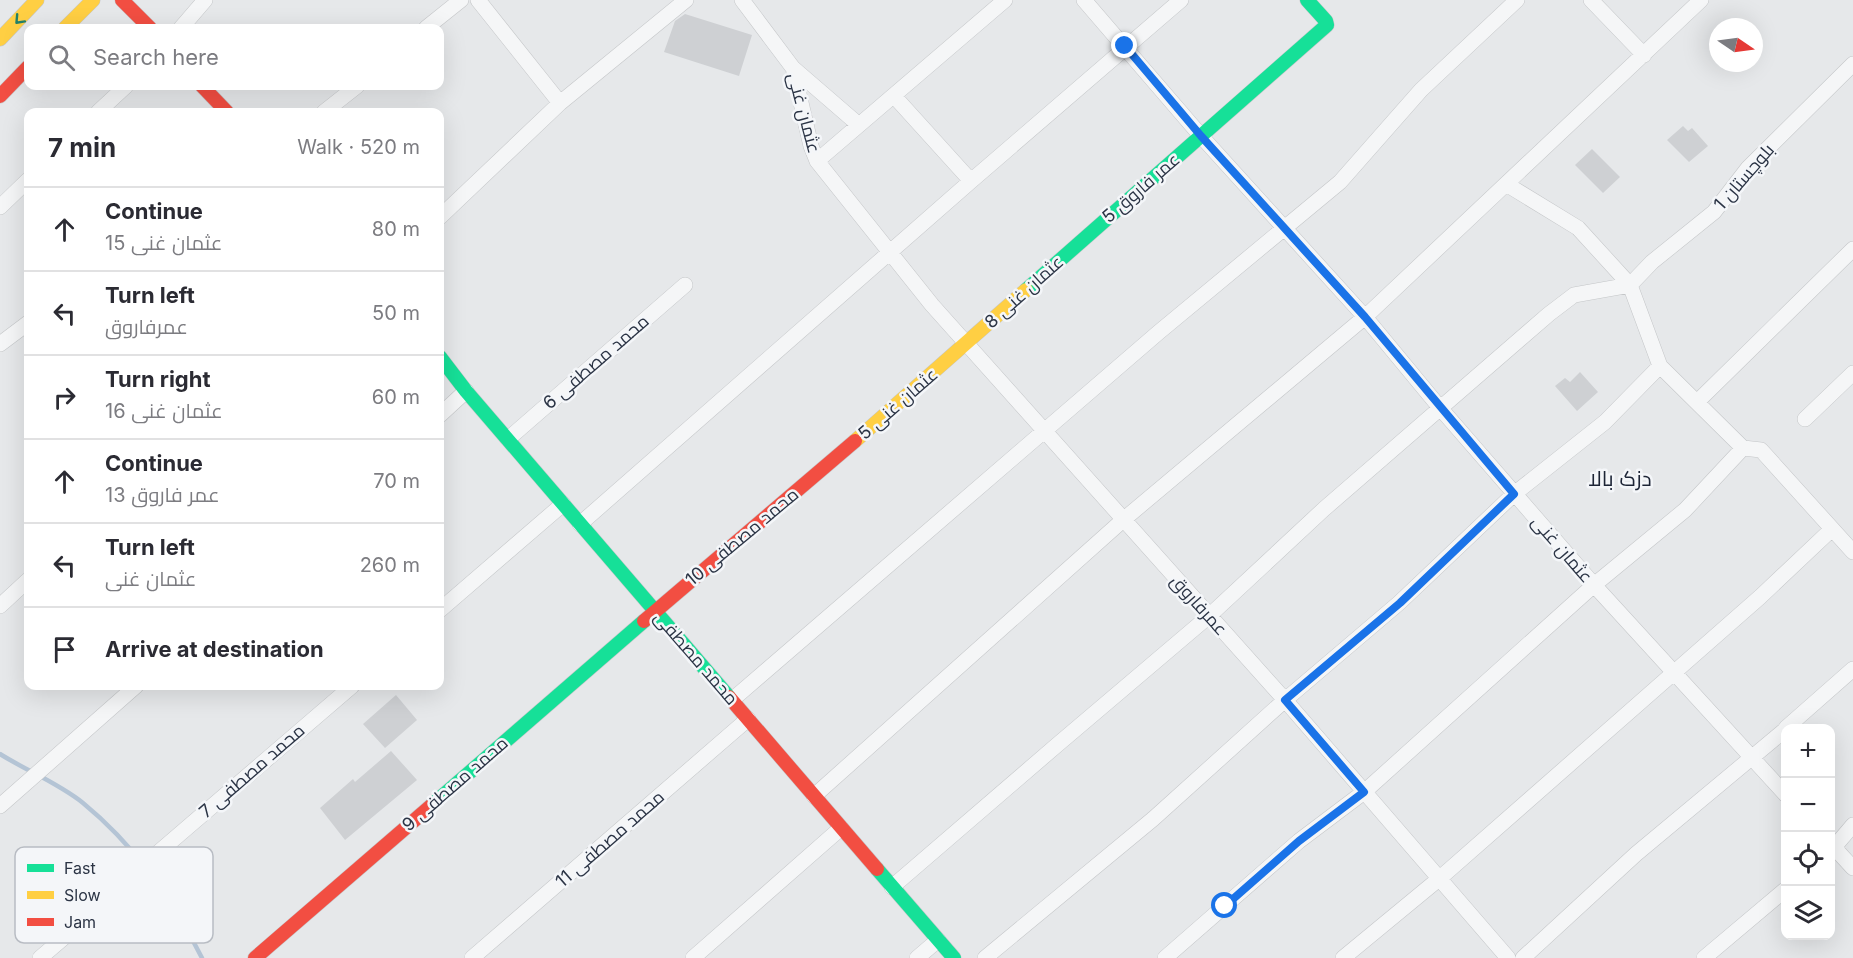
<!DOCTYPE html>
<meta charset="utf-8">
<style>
:root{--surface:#fff;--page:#f2f2f3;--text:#2b2b33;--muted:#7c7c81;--line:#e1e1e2}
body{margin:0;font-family:Inter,Cairo,sans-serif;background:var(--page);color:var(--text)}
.controls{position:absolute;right:18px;bottom:18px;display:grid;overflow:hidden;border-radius:12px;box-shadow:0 6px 24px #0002}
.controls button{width:54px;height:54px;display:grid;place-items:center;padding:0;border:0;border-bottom:2px solid var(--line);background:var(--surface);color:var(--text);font:30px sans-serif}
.compass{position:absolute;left:1709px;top:18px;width:54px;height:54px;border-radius:50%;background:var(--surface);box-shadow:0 6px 24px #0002;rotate:103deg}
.stop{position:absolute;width:18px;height:18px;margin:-14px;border:4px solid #1a73e8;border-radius:50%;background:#fff}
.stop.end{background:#1a73e8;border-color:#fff;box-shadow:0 2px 6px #0008}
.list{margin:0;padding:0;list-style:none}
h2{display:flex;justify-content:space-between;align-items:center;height:78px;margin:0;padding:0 24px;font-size:26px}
h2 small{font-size:20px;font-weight:400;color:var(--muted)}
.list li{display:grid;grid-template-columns:39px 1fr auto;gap:18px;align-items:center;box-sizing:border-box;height:84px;padding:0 24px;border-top:2px solid var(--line)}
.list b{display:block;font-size:22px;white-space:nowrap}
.list p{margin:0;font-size:20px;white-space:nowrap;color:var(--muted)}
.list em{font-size:20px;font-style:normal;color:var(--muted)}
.icon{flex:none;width:33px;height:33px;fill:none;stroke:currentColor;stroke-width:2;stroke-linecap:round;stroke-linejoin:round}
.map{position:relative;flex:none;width:1853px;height:958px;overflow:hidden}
.search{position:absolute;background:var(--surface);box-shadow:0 6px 24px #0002;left:24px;top:24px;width:420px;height:66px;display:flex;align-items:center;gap:15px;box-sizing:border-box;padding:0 21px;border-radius:12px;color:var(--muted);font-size:22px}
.panel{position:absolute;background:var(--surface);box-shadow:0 6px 24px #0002;left:24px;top:108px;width:420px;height:582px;border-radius:12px}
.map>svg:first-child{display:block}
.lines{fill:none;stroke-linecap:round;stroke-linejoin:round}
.stream{stroke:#b4c4d5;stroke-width:4.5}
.building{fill:#ced0d3}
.street-casing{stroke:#c4c6c8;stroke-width:16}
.fast-casing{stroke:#c4c6c8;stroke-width:15}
.slow-casing{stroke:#c4c6c8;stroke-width:15}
.jam-casing{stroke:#c4c6c8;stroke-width:15}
.street{stroke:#f5f6f7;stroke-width:15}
.fast{stroke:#16e098;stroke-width:14}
.slow{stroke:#ffcf43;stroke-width:14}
.jam{stroke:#f24e42;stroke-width:14}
.oneway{stroke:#22816a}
.route{stroke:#1a73e8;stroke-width:8}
.labels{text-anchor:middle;stroke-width:5;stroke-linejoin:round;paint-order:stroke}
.street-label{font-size:18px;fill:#2b3445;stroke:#f4f6f9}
.quarter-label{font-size:21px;fill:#1d2536;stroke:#f4f6f9}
.key{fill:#f4f6f9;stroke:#b8bcc3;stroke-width:1.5}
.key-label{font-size:16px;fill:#2b3445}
</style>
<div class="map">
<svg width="1853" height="958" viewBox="0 0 1853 958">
<rect width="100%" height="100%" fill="#e6e8ea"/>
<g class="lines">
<path class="stream" d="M0,754c27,17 58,29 83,49 50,41 90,97 119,155"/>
</g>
<path class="building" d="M685,14l67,21 -13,41 -75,-24 11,-31z
M1683,126l5,5 4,-3 16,18 -19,16 -22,-22z
M1592,149l28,28 -17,16 -28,-28z
M1580,372l18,20 -21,19 -22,-25 10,-8 5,4z
M396,695l21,25 -32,28 -22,-24z
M391,751l26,29 -72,60 -25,-32 33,-29 2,3z"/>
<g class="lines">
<g class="street-casing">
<path id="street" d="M478,0l82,103
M742,0l51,68 18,78 6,15 115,144 353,395 223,258
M1084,0l117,136 164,181 76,92 153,176 192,210
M1591,0l53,55
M181,28l24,-28
M426,28l35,-28
M793,68l66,57
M894,96l77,85
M98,112l28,-26
M324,112l33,-26
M817,161l188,-161
M1506,184l72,44 52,57 30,81 83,82 18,2 92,102
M0,207l28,-27
M440,217l120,-114 126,-103
M1630,285l22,-23 62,-50 34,-44 105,-104
M0,344l28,-21
M1697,402l156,-153
M440,415l26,-24
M1805,419l48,-46
M508,439l177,-154
M580,524l391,-343 210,-181
M0,606l28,-26
M440,610l123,-106
M732,700l427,-368 181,-150 81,-92 96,-90
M1786,728l67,-59
M814,796l309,-276 242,-203 336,-317
M0,806l136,-120
M1830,843l23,25
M1830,852l23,-27
M892,887l165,-142 152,-129 115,-107 225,-195 25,-19 56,-10
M40,958l77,-66 36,-35 199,-171
M472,958l276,-239
M693,958l148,-130
M917,958l21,-18
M985,958l168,-139 132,-119 114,-97 115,-109 91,-72 55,-56
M1165,958l134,-117 65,-49 230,-207 91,-75 58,-62
M1343,958l97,-80 320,-281 72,-68
M1523,958l113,-104 150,-125
M1704,958l82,-69"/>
</g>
<g class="fast-casing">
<path id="fast" d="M1026,290l301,-265 -1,-4 -19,-21
M440,357l26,34 263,306
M432,805l212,-184
M877,869l77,89"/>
</g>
<g class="slow-casing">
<path id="slow" d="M65,28l28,-28
M0,39l37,-39
M855,441l171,-151"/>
</g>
<g class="jam-casing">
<path id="jam" d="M122,0l28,28
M202,86l25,26
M0,96l28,-29
M644,621l211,-180
M729,697l148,172
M255,958l177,-153"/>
</g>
<use href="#street" class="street"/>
<use href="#fast" class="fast"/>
<use href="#slow" class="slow"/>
<use href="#jam" class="jam"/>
</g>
<defs><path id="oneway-chevron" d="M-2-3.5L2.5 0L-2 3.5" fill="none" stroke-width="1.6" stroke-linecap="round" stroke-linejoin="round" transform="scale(1.5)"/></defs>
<use class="oneway" href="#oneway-chevron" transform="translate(19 20) rotate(133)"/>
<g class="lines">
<path class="route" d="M1125,46l76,90 164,181 149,177 -114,109 -115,97 79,92 -65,49 -74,65"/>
</g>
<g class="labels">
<g class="street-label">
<text transform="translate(804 113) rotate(75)" y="6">عثمان غنی</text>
<text transform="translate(1744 177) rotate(-49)" y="6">بلوچستان 1</text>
<text transform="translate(1141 188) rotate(-41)" y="6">عمر فاروق 5</text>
<text transform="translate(1024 292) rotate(-42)" y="6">عثمان غنی 8</text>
<text transform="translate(596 362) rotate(-41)" y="6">محمد مصطفی 6</text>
<text transform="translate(898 404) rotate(-41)" y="6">عثمان غنی 5</text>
<text transform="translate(742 537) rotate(-40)" y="6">محمد مصطفی 10</text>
<text transform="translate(1562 549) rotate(49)" y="6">عثمان غنی</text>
<text transform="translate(1199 605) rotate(48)" y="6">عمرفاروق</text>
<text transform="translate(696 658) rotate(49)" y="6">محمد مصطفی</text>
<text transform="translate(252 771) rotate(-41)" y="6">محمد مصطفی 7</text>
<text transform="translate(455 784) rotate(-41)" y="6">محمد مصطفی 9</text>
<text transform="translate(610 839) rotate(-41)" y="6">محمد مصطفی 11</text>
</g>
<g class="quarter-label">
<text x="1620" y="486">دزک بالا</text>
</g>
</g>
<rect x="15" y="847" width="198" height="96" rx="9" class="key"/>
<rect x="27" y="864" width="27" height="8" fill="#16e098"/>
<rect x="27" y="891" width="27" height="8" fill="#ffcf43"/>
<rect x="27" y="918" width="27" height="8" fill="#f24e42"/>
<g class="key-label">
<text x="64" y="874">Fast</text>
<text x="64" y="901">Slow</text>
<text x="64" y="928">Jam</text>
</g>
</svg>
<div class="controls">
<button>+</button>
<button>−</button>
<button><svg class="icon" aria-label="locate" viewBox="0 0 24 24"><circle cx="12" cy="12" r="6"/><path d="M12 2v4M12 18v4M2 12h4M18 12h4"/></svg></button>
<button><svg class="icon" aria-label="layers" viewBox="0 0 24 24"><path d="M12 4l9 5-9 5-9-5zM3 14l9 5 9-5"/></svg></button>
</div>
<svg class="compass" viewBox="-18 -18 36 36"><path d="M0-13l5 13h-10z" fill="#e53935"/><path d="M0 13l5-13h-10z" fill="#7c7c81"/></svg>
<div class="stop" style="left:1225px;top:906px"></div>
<div class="stop end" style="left:1125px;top:46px"></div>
<div class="search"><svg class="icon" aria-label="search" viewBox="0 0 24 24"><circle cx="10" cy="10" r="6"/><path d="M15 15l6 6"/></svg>Search here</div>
<section class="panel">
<h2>7 min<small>Walk · 520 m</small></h2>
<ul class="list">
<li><svg class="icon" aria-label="ahead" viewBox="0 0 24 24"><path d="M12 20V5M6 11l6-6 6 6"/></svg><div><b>Continue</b><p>عثمان غنی 15</p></div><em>80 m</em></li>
<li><svg class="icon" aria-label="left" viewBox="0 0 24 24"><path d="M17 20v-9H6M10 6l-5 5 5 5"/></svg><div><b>Turn left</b><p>عمرفاروق</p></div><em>50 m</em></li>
<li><svg class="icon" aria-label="right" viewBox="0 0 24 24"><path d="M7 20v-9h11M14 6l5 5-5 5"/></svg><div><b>Turn right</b><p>عثمان غنی 16</p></div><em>60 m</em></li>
<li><svg class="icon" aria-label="ahead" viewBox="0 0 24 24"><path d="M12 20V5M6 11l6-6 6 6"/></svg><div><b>Continue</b><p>عمر فاروق 13</p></div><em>70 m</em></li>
<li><svg class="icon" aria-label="left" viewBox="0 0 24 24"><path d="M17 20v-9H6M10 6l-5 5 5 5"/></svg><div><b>Turn left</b><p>عثمان غنی</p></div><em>260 m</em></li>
<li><svg class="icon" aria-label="arrive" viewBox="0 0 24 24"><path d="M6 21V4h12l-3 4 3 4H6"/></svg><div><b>Arrive at destination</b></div></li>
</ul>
</section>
</div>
